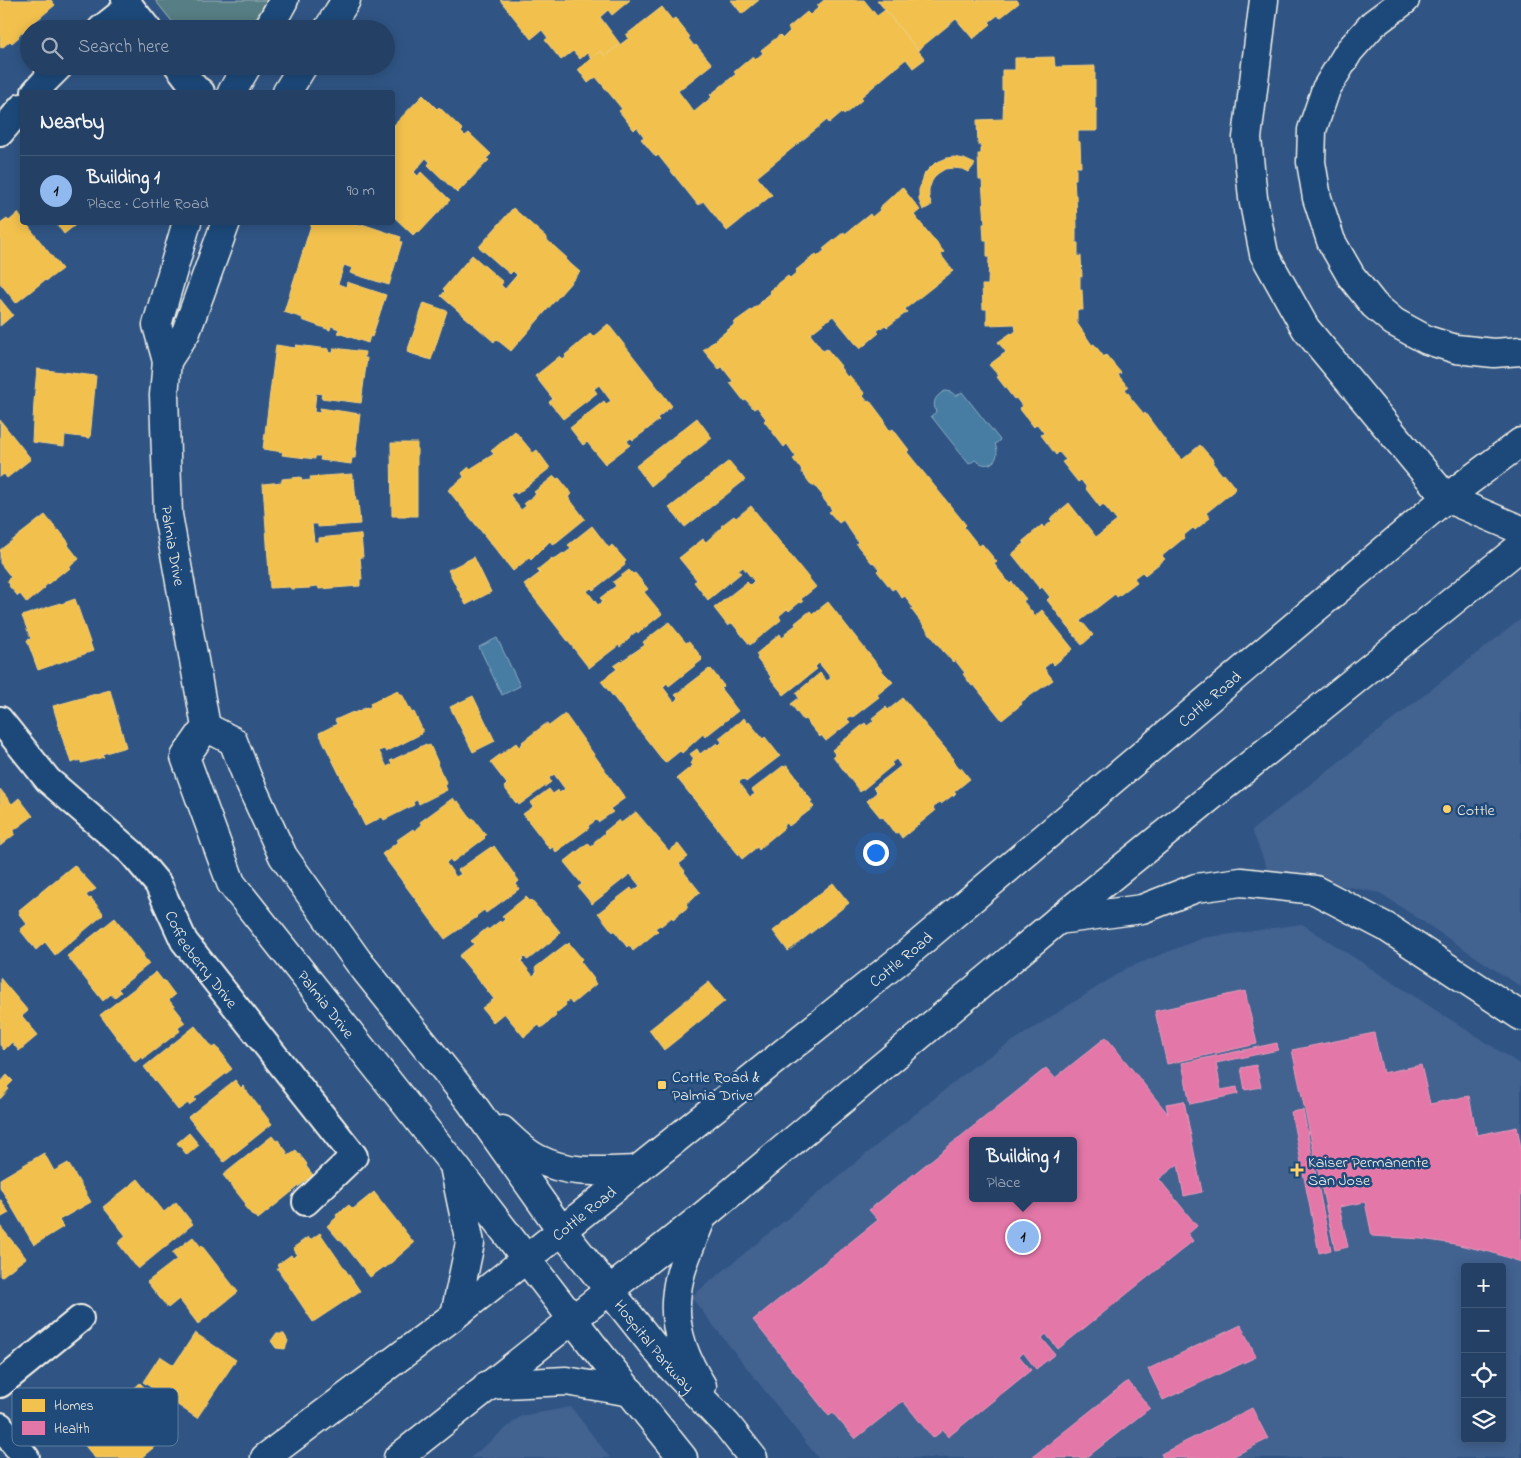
<!DOCTYPE html>
<meta charset="utf-8">
<style>
:root{--surface:#244064;--page:#2c476a;--text:#f1f3f6;--muted:#a3afbf;--line:#415978;--accent:#90b9f0}
body{margin:0;font-family:"Indie Flower",sans-serif;background:var(--page);color:var(--text)}
.controls{position:absolute;right:15px;bottom:15px;display:grid;overflow:hidden;border-radius:5px;box-shadow:0 2px 12px #0003}
.controls button{width:45px;height:45px;display:grid;place-items:center;padding:0;border:0;border-bottom:1px solid var(--line);background:var(--surface);color:var(--text);font:25px sans-serif}
.you{position:absolute;left:875px;top:852px;width:18px;height:18px;margin:-12px;border:4px solid #fff;border-radius:50%;background:#1a73e8;box-shadow:0 0 0 8px #1a73e833}
.badge{display:grid;place-items:center;width:32px;height:32px;border-radius:50%;background:var(--accent);color:#111;font-size:16px;font-weight:700}
.pin{position:absolute;translate:-50% -50%;border:2px solid #fff;box-shadow:0 1px 5px #0006}
.popup{position:absolute;left:969px;top:1137px;width:108px;height:65px;box-sizing:border-box;display:grid;place-content:center;border-radius:5px;background:var(--surface);filter:drop-shadow(0 1px 4px #0005);font-size:16px;white-space:nowrap;color:var(--muted)}
.popup b{font-size:19px;color:var(--text)}
.popup::after{content:'';position:absolute;left:50%;top:100%;margin-left:-10px;border:10px solid transparent;border-top-color:var(--surface)}
.list{margin:0;padding:0;list-style:none}
h2{display:flex;justify-content:space-between;align-items:center;height:65px;margin:0;padding:0 20px;font-size:21px}
h2 small{font-size:16px;font-weight:400;color:var(--muted)}
.list li{display:grid;grid-template-columns:32px 1fr auto;gap:15px;align-items:center;box-sizing:border-box;height:70px;padding:0 20px;border-top:1px solid var(--line)}
.list b{display:block;font-size:19px;white-space:nowrap}
.list p{margin:0;font-size:16px;white-space:nowrap;color:var(--muted)}
.list em{font-size:16px;font-style:normal;color:var(--muted)}
.icon{flex:none;width:28px;height:28px;fill:none;stroke:currentColor;stroke-width:2;stroke-linecap:round;stroke-linejoin:round}
.map{position:relative;flex:none;width:1521px;height:1458px;overflow:hidden}
.search{position:absolute;background:var(--surface);box-shadow:0 2px 12px #0003;left:20px;top:20px;width:375px;height:55px;display:flex;align-items:center;gap:12px;box-sizing:border-box;padding:0 18px;border-radius:28px;color:var(--muted);font-size:19px}
.panel{position:absolute;background:var(--surface);box-shadow:0 2px 12px #0003;left:20px;top:90px;width:375px;height:135px;border-radius:5px}
.map>svg:first-child{display:block}
.built{fill:#426290;fill-rule:evenodd}
.green{fill:#577e84;stroke:#a6b8b6}
.water{fill:#467ca3;stroke:#8cabbf}
.homes{fill:#f2c14e;stroke:#f3cf7c}
.health{fill:#e377a8;stroke:#e89cbb;fill-rule:evenodd}
.lines{fill:none;stroke-linecap:round;stroke-linejoin:round}
.street-casing{stroke:#f4f1e8;stroke-width:30}
.secondary-casing{stroke:#f4f1e8;stroke-width:31}
.highway-casing{stroke:#f4f1e8;stroke-width:31}
.street{stroke:#1f4a7a;stroke-width:26}
.secondary{stroke:#1f4a7a;stroke-width:28}
.highway{stroke:#1f4a7a;stroke-width:28}
.poi-dot{fill:#ffd166;stroke:#1f4a7a;stroke-width:2}
.labels{text-anchor:middle;stroke-width:5;stroke-linejoin:round;paint-order:stroke}
.street-label{font-size:16px;fill:#f4f1e8;stroke:#1f4a7a}
.poi-label{font-size:16px;fill:#f4f1e8;stroke:#1f4a7a;text-anchor:start}
.key{fill:#1f4a7a;stroke:#5f7c9b;stroke-width:1}
.key-label{font-size:14px;fill:#f4f1e8}
</style>
<div class="map">
<svg width="1521" height="1458" viewBox="0 0 1521 1458">
<rect width="100%" height="100%" fill="#305585"/>
<filter id="ink" filterUnits="userSpaceOnUse"><feTurbulence type="fractalNoise" baseFrequency=".02" numOctaves="2"/><feDisplacementMap in="SourceGraphic" scale="10" xChannelSelector="R" yChannelSelector="G"/><feConvolveMatrix kernelMatrix="1 2 1 2 8 2 1 2 1" color-interpolation-filters="sRGB"/></filter>
<g filter="url(#ink)">
<path class="built" d="M1521,619v368l-141,-94 -112,-22 -16,-41z
M1302,924l219,141v393h-703l-127,-161 283,-231 153,-98 76,-30zM973,1141h100v57h-100zM1465,1267h37v172h-37z
M571,1407l39,51h-140l51,-42z"/>
<path class="green" d="M155,0h112l-18,29h-71z"/>
<path class="water" d="M945,391l6,1 5,4 6,-4 38,48 -5,4c7,16 -6,27 -20,16l-6,4 -38,-48 5,-4c-4,-10 -1,-16 9,-21z
M497,638l23,48 -18,9 -23,-48z"/>
<path class="homes" d="M0,0h51l4,5 -37,31 1,1 -7,6 -2,-2 -8,7 -2,-1z
M500,0h130l-18,15 -4,-5 -8,7 20,27 -15,12 -4,-5 -10,7 -4,-5 -7,6 -7,-8 -12,9 -16,-20 3,-2 -6,-8 -11,9z
M731,0h28l-17,14z
M824,0h40l13,16 8,-6 40,49 -12,9 -7,-9 -45,38 2,2 -19,16 -2,-3 -13,11 -2,-3 -70,57 15,18 -45,36 -24,-30 -5,4 -40,-50 -2,2 -15,-18 3,-2 -7,-10 -3,3 -15,-19 3,-2 -26,-32 -8,6 -10,-14 23,-18 4,5 24,-18 -3,-3 36,-28 10,13 3,-2 15,19 -2,1 6,8 2,-1 16,19 -34,27 16,21 18,-15 -2,-2 26,-21 -2,-2 19,-16 3,3 7,-6 -2,-3 19,-15 3,3 7,-7 -2,-3 19,-16 3,3 8,-7 -1,-2z
M877,0h140l2,3 -19,15 -2,-3 -9,7 2,2 -18,15 -17,-20 -38,31z
M1054,57l1,10 40,-1v43h2v22h-19v10l2,1 1,25h-5v12h-2l1,16h1l1,33h-1v15h2v14l3,-1 1,21 -2,-1v14h2l1,20h-6v13l15,22 2,-1 10,13 2,-2 15,18 -3,2 10,12 -3,2 6,8h-1l14,17 1,-1 28,38 1,-1 8,10 18,-15 14,16 -2,1 11,14 1,-2 12,15 -30,24 4,5 -15,12 -2,-2 -10,8 1,2 -22,18 3,3 -20,16 -3,-3 -8,6 3,4 -20,15 -2,-3 -35,27 2,3 1,-1 10,12 -11,10 -35,-45 3,-3 -8,-10 -2,2 -28,-35 13,-11 -2,-2 19,-16 2,3 8,-7 -2,-2 19,-16 27,34 21,-16 -14,-17 -3,3 -14,-18 1,-1 -6,-8 -3,2 -16,-20 4,-2 -7,-8 -3,3 -15,-20 3,-2 -7,-9 -3,3 -15,-19 3,-2 -6,-8 -2,1 -17,-22 2,-1 -10,-11 17,-13 -8,-10 13,-9 1,1 4,-3 -1,-7 -28,1v-16h-4l-1,-24h6l1,-28h-2v-17h-3l-1,-16h2l-3,-44h-3l-1,-26h3v-9h-3l-1,-25 26,-1 1,-29h-2v-20h13v-12z
M423,95l14,14 2,-2 24,23 -2,2 4,4 4,-3 22,21 -5,5 3,1 -32,33 -29,-28 2,-3 -4,-4 -12,14 4,4 3,-4 29,28 -31,33 -2,-2 -4,4 -21,-20 2,-4 -2,-1v-83z
M954,157l10,2 11,5 -6,8 -7,-3 -9,-1 -8,1 -8,5 -5,7 -3,8v8l3,8 -9,5 -4,-10v-10l6,-17 10,-10 12,-5z
M902,187l18,23 -6,5 30,37 -3,3 12,16 -48,38 2,3 -20,15 -2,-2 -8,6 2,2 -19,16 -27,-33 -23,18 13,17 4,-2 14,17 -1,1 7,10 2,-2 16,19 -2,2 5,6 2,-1 15,20 -1,1 6,9 3,-2 16,21 -2,2 59,73 -2,2 15,19 3,-2 15,18 -3,2 16,20 2,-2 14,17 -3,2 12,15 7,-6 31,39 -19,16 -3,-3 -7,6 9,12 -32,22 1,2 -20,16 -28,-35 -2,1 -9,-12 2,-1 -10,-13 -2,2 -10,-11 -32,-42 2,-1 -8,-12 -3,2 -7,-10 -3,2 -15,-19 2,-2 -6,-7 -1,1 -16,-19 2,-2 -15,-22 -4,3 -10,-11 3,-2 -10,-13 1,-1 -9,-11 -2,1 -11,-15 1,-1 -9,-11 3,-2 -9,-13 -3,3 -20,-26 2,-2 -9,-12 -3,2 -8,-9 -2,1 -14,-18 3,-2 -11,-14 -3,2 -16,-19 32,-26 -2,-1 28,-20 -1,-1 11,-9 -2,-2 19,-15 2,2 7,-6 -1,-2 20,-16 2,2 7,-6 -2,-1 21,-17 1,2 25,-20 2,3 8,-7 -1,-2z
M513,208l34,30 -1,1 21,19 -2,1 15,13 -69,79 -15,-12 -2,3 -53,-46 4,-5 -2,-2 29,-34 31,27 -2,3 4,4 12,-14 -4,-4 -3,3 -31,-27z
M18,213l4,6v3h3l37,47 -16,12 -1,-1 -29,23 -16,-20v-59l7,-5 2,2z
M55,222h24l-15,12z
M312,222h43v2l6,2 1,-2 39,13 -1,4 2,1 -13,43 -39,-12 2,-5 -8,-3 -6,19 8,3 1,-5 39,13 -14,42 -2,-1 -2,7 -30,-10 1,-4 -8,-3 -1,4 -28,-10 1,-2 -19,-6z
M0,299l13,16 -13,11z
M424,303l23,8 -16,49 -24,-8z
M608,324l64,82 -15,12 2,2 -15,12 -11,8 -2,-2 -4,3 3,4 -25,19 -18,-22 -4,3 -13,-17 34,-27 2,3 5,-3 -12,-16 -5,4 3,4 -34,26 -14,-17 4,-3 -18,-23 25,-20 3,4 3,-3 -1,-2 25,-21 3,3z
M276,345l19,3 1,-3 33,4 -1,3 5,1 1,-5 31,4 -1,6h3l-6,45 -40,-5 1,-4 -6,-1 -2,19 6,1v-5l40,6 -5,44h-3l-1,6 -31,-4 1,-4h-6v3l-33,-4 1,-3 -20,-3z
M37,369l59,7 -6,62 -25,-3 -1,11 -32,-4 2,-40z
M697,418l15,20 -61,48 -15,-20z
M0,420l31,39 -24,19 -3,-4 -4,3z
M515,431l18,22 4,-3 13,18 -33,26 -3,-2 -4,3 11,15 5,-4 -2,-3 12,-9 -2,-2 20,-16 3,3 2,-1 13,16 -4,3 17,22 -32,26 -3,-4 -19,19 -2,-2 -16,13 -65,-81 16,-13 -2,-4 7,-6 1,2 24,-15 -3,-3z
M391,443h26v73h-25z
M729,461l16,19 -60,47 -16,-19z
M352,474v5h2l2,22h2l2,23 -42,3v-3h-6l2,18h5v-4l39,-4 3,1 2,22h-3l2,22h-2v7l-41,3 -1,-3 -9,1 1,1 -19,1 -1,-2 -20,1 -7,-104 19,-2v-3l19,-2 1,4 9,-1 -1,-3z
M751,506l65,81 -15,12 2,3 -2,1 -1,-1 -11,9 -2,-2 -8,7 2,4 -31,25 -18,-22 -4,3 -14,-18 33,-26 3,3 4,-4 -11,-14 -5,4 3,2 -33,27 -14,-18 3,-2 -18,-22 24,-19 3,3 16,-15 -1,-1 13,-10 2,2z
M45,515l13,16 1,-1 10,13 -1,2 11,14 -10,8 1,1 -6,5 -1,-1 -19,15 1,1 -18,15 -7,-9 -2,2 -9,-10 1,-1 -3,-5 4,-3 -11,-14v-13z
M592,526l17,22 3,-3 14,16 -2,2 1,2 -32,25 -2,-2 -4,3 11,14 5,-4 -3,-3 16,-12 -3,-4 16,-12 4,4 2,-1 13,16 -4,3 18,22 -24,19 -1,-2 -8,6 1,1 -10,9 -1,-2 -30,23 -65,-83 16,-12 -3,-3 15,-12 1,2 10,-7 1,1 7,-5 -3,-4z
M474,557l17,35 -25,13 -18,-35z
M75,599l18,52 -55,19 -11,-30 4,-1 -9,-23 38,-13 1,1z
M828,602l56,71 9,9 -16,13 2,2 -26,20 -2,-1 -4,3 3,3 -24,19 -5,-6 -1,2 -15,-18 -2,1 -12,-16 8,-6 -3,-5 24,-20 7,8 4,-3 -12,-15 -4,4 2,2 -33,26 -14,-17 1,-1 -14,-18 1,-2 -2,-3 24,-20 2,4 4,-3 -1,-2 11,-8 -1,-2 15,-12 3,3z
M669,622l17,21 3,-2 13,17 -1,1 1,1 -33,26 -2,-3 -4,4 11,15 4,-4 -3,-3 34,-26 1,1 1,-1 13,17 -3,3 17,22 -33,26 -2,-3 -21,19 -2,-2 -15,12 -64,-82 16,-12 -3,-3 31,-21 -2,-3z
M110,690l16,57 -24,7 2,3 -23,6v-3l-10,3 -4,-13h-1l-13,-44z
M398,690l2,4h2l10,19 2,-1 9,19 -3,2 1,1 -35,18 -2,-3 -5,2 8,16 5,-3 -2,-3 36,-17 1,2 3,-1 8,18 -1,1 10,20 -2,1 2,5 -28,14 -2,-4 -4,2 1,3 -30,15 -2,-3 -17,9 -46,-93 18,-9 -2,-4 18,-8 1,1 13,-6v2l4,-3 -1,-3z
M473,696l22,45 -22,11 -23,-45z
M903,698l51,61 -1,1 7,9 1,-1 9,11 -16,13 2,1 -3,3v-1l-12,9 -1,-2 -7,6 2,3 -33,27 -4,-6 -3,2 -12,-17 -2,1 -14,-17 10,-9 -4,-4 28,-22 -5,-7 -5,4 2,2 -33,27 -27,-36 2,-2 -3,-4 33,-27 2,3 7,-5 -2,-3 14,-11 2,3z
M565,714l60,84 -15,11 3,3 -15,10 -2,-2 -8,6 1,2 -33,24 -3,-5 -3,2 -27,-35 10,-7 -3,-4 19,-14 4,5 5,-4 1,3 6,-4 -11,-15 -5,4 2,4 -32,23 -2,-3 -1,1 -12,-16 3,-3 -17,-22 26,-19 3,4 4,-4 -1,-1 25,-19 2,3z
M744,718l3,5 2,-1 14,17 2,-2 15,19 -34,26 -3,-3 -4,3 11,15 5,-3 -3,-4 31,-24 1,1 3,-2 13,17 -2,1 14,18 -2,1 4,5 -25,19 -2,-3 -4,3 1,2 -23,19v1l-2,2 -2,-3 -15,12 -65,-81 15,-12 -2,-3 4,-4 -4,-5 7,-5 3,5 5,-4 1,1 11,-8 2,2 3,-3 -3,-4z
M0,789l12,15 7,-6 14,18 -20,15 2,3 -15,12z
M453,798l3,4 2,-1 13,18 2,-1 13,17 -2,2 1,1 -31,23 -2,1 -2,-3 -4,4 10,14 5,-3 -3,-4 33,-23 1,1 2,-2 25,35 -3,3 3,5 -33,24 -2,-3 -8,6 1,1 -32,22 -63,-85 17,-13 -2,-1 16,-11 1,2 8,-6 -2,-3z
M636,812l33,39 9,-7 10,13 -9,7 6,7 -1,1 16,20 -14,12 2,3 -15,12 -1,-2 -11,9 -1,-1 -5,3 3,3 -25,20 -4,-6 -2,2 -13,-17 -1,2 -15,-19 33,-25 2,3 7,-5 -10,-12 -38,30 -14,-17 4,-3 -18,-22 24,-19 3,4 4,-3 -1,-2 11,-9 -1,-1 15,-12 2,3z
M74,865l22,24 -10,6 3,4 2,-1 12,15 -1,1 1,1 -48,40 -10,-13 -9,8 -16,-20 7,-6 -8,-10 1,-2 -1,-2z
M833,883l16,20 -61,48 -15,-20z
M526,897l4,4 1,-1 15,17 1,-1 13,16 -2,2 1,1 -30,24 -2,1 -2,-3 -4,4 12,15 4,-4 -2,-3 1,-2 30,-23 1,1 2,-2 13,16 -2,2 14,18 -1,1 3,4 -24,20 -3,-4 -4,3 1,2 -11,9 1,2 -15,12 -2,-3 -15,12 -20,-24 -11,9 -11,-14 12,-9 -35,-43 15,-12 -3,-3 16,-13 1,2 12,-9 1,2 4,-4 -3,-3z
M115,918l29,37 -1,1 6,8 -31,25 3,3 -7,6 -3,-4 -8,7 -36,-45z
M156,972l7,9 1,-1 11,15 -6,5 13,17 -1,1 4,5 -7,5 2,3 -37,28 -1,-2 -7,5 -35,-47z
M0,978l28,33 -6,5 16,19 -19,16 -7,-9 -8,8 -4,-5z
M709,982l16,19 -61,49 -15,-20z
M195,1026l18,22 3,-2 10,13 -1,1 7,9 -38,29 2,2 -7,5 -1,-2 -10,7 -34,-43z
M7,1075l6,6 -6,6 2,2 -9,10v-18l1,1z
M235,1080l6,8 2,-2 29,38 -48,38 -36,-45z
M189,1133l10,12 -12,10 -10,-12z
M272,1136l4,5 2,-1 9,12 -1,2 1,2 9,-6 11,14 -1,2 7,9 -55,44 -3,-4 -1,2 -10,-11 2,-2 -23,-29z
M44,1153l10,18 14,-8 23,39 -32,18 4,7 -29,18 -34,-58v-8z
M138,1179l26,33 12,-10 17,22 -55,45 -20,-26 8,-7 -23,-29z
M374,1192l40,51 -29,25 -1,-1 -14,10 -30,-38 -1,1 -12,-14 10,-9 -1,-2 13,-10 4,4z
M0,1200h1l8,13 -9,5z
M0,1226l26,32 -25,19 -1,-1z
M320,1233l40,58 -47,31 -36,-54 2,-1 -2,-2 14,-10 2,3 4,-4 -4,-6 15,-11 2,3z
M193,1237l8,10 1,-1 36,46 -40,32 -19,-25 -11,9 -21,-26 30,-23 -5,-6z
M195,1333l41,27 -39,58 -54,-36 17,-26 14,9z
M276,1334h8l4,7 -3,8 -9,-1 -5,-7z
M140,1383l8,8 -10,9 -8,-8z
M126,1389l6,9 -2,1 14,18 8,-6 18,23 -29,24h-46l-17,-21 26,-21 -5,-6z"/>
<path class="health" d="M1245,991l12,53 -90,20 -12,-53z
M1374,1033l9,40 38,-8 9,39 39,-8 8,39 40,-8 4,20v115l-31,-10 -35,-8 -34,-5 -49,-3 -7,-34 -26,5 9,40 -13,3 -43,-200z
M1106,1037l62,77 -2,-10 18,-3 18,91 -18,4 -6,-32 -19,15 38,47 -9,8 5,7 -135,108 -12,-15 -4,4 13,16 -19,15 -13,-17 -4,4 12,14 -83,67 -5,-7 -10,8 -30,-37 -48,38 -22,-26 -4,3 -76,-96 125,-100 -9,-10 177,-142 9,10zM973,1141h100v57h-100z
M1277,1043l1,7 -62,13 5,27 16,-3 1,7 -48,10 -8,-41z
M1256,1065l5,22 -16,3 -4,-22z
M1303,1110l28,140 -12,3 -28,-141z
M1241,1325l15,32 -93,43 -15,-31z
M1128,1381l22,27 -64,50h-55z
M1252,1408l16,31 -38,19h-67l-2,-4z"/>
<g class="lines">
<g class="street-casing">
<g id="street">
<path d="M125,0l23,29"/>
<path d="M101,29l29,-23"/>
<path d="M178,66l17,22 6,4"/>
<path d="M35,92l11,-12 14,-14"/>
<path d="M0,133l22,-26"/>
<path id="s1" d="M0,720l48,60 84,73 26,31 26,57 170,215 -48,46"/>
<path d="M0,1384l80,-65"/>
<path d="M0,1426l26,32"/>
</g>
</g>
<g class="secondary-casing">
<g id="secondary">
<path d="M268,29l16,-29"/>
<path d="M328,29l18,-29"/>
<path d="M232,92l15,-26"/>
<path d="M287,92l16,-26"/>
<path id="s2" d="M187,222l-30,103 10,36 -3,34 4,120 38,212 -21,30 46,126 223,282 140,182 89,111"/>
<path d="M167,361l19,-29 40,-110"/>
<path id="s3" d="M206,727l27,14 14,36 36,79 75,105 112,140 92,130 47,59 59,74 59,61 26,33"/>
<path d="M502,1130c11,10 23,23 36,29 31,16 66,12 99,11"/>
<path d="M455,1171l15,72 -15,72"/>
<path d="M488,1385l78,-4 65,11"/>
<path d="M702,1386c-18,-28 -30,-61 -25,-95 3,-25 16,-51 25,-74"/>
<path id="s4" d="M265,1458l190,-143 71,-56 376,-301 544,-460 75,-56"/>
<path d="M398,1458l305,-242 355,-296 463,-374"/>
</g>
</g>
<g class="highway-casing">
<path id="highway" d="M1264,0l-17,138 6,60 11,56 42,75 140,169 75,32
M1405,0l-32,24 -24,27 -23,38 -14,41 -1,32 6,36 14,43 20,35 23,29 20,17 33,18 29,9 38,4 27,-2
M1058,920l84,-11 54,-21 45,-6 74,8 71,37 135,89"/>
</g>
<use href="#street" class="street"/>
<use href="#secondary" class="secondary"/>
<use href="#highway" class="highway"/>
</g>
</g>
<g class="poi-dot">
<circle cx="1447" cy="809" r="5"/>
<rect x="657" y="1080" width="10" height="10" rx="2.5"/>
<path d="M1294.5 1162.5h5v5h5v5h-5v5h-5v-5h-5v-5h5z"/>
</g>
<g class="labels">
<g class="street-label">
<text dy="6" stroke="none"><textPath href="#s2" startOffset="330">Palmia Drive</textPath></text>
<text dy="6" stroke="none"><textPath href="#s4" startOffset="1212">Cottle Road</textPath></text>
<text dy="6" stroke="none"><textPath href="#s1" startOffset="316">Coffeeberry Drive</textPath></text>
<text dy="6" stroke="none"><textPath href="#s4" startOffset="808">Cottle Road</textPath></text>
<text dy="6" stroke="none"><textPath href="#s2" startOffset="839">Palmia Drive</textPath></text>
<text dy="6" stroke="none"><textPath href="#s4" startOffset="402">Cottle Road</textPath></text>
<text dy="6" stroke="none"><textPath href="#s3" startOffset="771">Hospital Parkway</textPath></text>
</g>
<g class="poi-label">
<text x="1457" y="815">Cottle</text>
<text x="672" y="1082">Cottle Road &amp;<tspan x="672" dy="18">Palmia Drive</tspan></text>
<text x="1308" y="1167">Kaiser Permanente<tspan x="1308" dy="18">San Jose</tspan></text>
</g>
</g>
<rect x="12" y="1388" width="166" height="58" rx="8" class="key"/>
<rect x="22" y="1399" width="23" height="13" fill="#f2c14e"/>
<rect x="22" y="1421" width="23" height="14" fill="#e377a8"/>
<g class="key-label">
<text x="54" y="1410">Homes</text>
<text x="54" y="1433">Health</text>
</g>
</svg>
<div class="controls">
<button>+</button>
<button>−</button>
<button><svg class="icon" aria-label="locate" viewBox="0 0 24 24"><circle cx="12" cy="12" r="6"/><path d="M12 2v4M12 18v4M2 12h4M18 12h4"/></svg></button>
<button><svg class="icon" aria-label="layers" viewBox="0 0 24 24"><path d="M12 4l9 5-9 5-9-5zM3 14l9 5 9-5"/></svg></button>
</div>
<div class="you"></div>
<div class="pin badge" style="left:1023px;top:1237px">1</div>
<div class="popup"><b>Building 1</b>Place</div>
<div class="search"><svg class="icon" aria-label="search" viewBox="0 0 24 24"><circle cx="10" cy="10" r="6"/><path d="M15 15l6 6"/></svg>Search here</div>
<section class="panel">
<h2>Nearby<small></small></h2>
<ul class="list">
<li><span class="badge">1</span><div><b>Building 1</b><p>Place · Cottle Road</p></div><em>90 m</em></li>
</ul>
</section>
</div>
